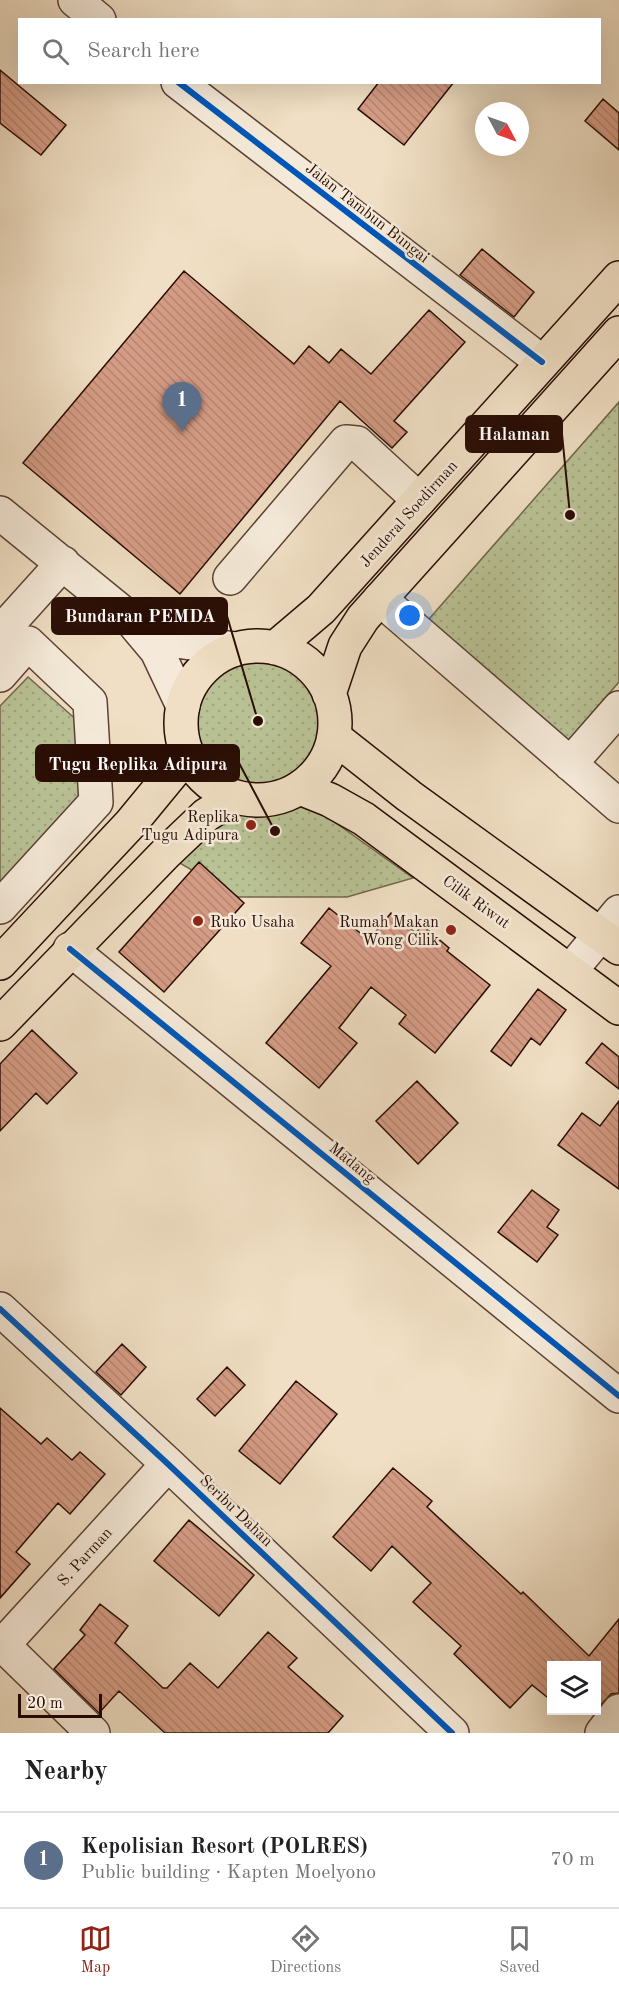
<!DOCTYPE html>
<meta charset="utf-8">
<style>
:root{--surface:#fff;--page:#f2f2f2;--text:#202124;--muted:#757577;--line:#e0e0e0;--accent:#8f2418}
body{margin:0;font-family:"Old Standard TT",serif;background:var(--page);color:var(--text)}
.controls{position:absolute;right:18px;bottom:18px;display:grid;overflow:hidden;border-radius:0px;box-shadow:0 6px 24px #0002}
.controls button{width:54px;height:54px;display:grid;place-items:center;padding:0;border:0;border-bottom:2px solid var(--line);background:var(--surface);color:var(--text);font:30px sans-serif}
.compass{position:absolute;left:475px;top:102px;width:54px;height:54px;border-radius:50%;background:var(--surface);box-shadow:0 6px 24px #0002;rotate:131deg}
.scale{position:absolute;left:18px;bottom:15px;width:84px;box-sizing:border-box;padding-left:6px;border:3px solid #290d04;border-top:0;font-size:16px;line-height:21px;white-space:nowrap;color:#290d04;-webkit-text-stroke:4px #f5ead9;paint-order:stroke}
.you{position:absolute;left:410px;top:616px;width:21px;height:21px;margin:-15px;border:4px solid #fff;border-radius:50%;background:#1a73e8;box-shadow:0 0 0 9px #1a73e833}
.badge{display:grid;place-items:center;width:39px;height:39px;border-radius:50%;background:var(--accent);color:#fff;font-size:20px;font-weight:700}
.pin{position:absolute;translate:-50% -50px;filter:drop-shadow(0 2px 3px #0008)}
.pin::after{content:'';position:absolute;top:32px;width:21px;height:18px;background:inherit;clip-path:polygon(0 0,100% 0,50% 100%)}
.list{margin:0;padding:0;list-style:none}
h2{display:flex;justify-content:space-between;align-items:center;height:78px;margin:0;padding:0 24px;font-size:26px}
h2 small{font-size:20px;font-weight:400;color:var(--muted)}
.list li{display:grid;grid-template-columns:39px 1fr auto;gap:18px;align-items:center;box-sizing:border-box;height:96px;padding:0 24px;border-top:2px solid var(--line)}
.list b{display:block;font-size:22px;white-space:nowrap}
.list p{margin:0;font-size:20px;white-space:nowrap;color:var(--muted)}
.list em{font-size:20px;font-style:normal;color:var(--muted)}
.icon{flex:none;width:33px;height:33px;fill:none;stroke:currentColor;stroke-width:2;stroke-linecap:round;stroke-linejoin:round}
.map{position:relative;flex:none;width:619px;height:1733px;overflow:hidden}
.search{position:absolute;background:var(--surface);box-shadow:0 6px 24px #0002;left:18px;right:18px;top:18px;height:66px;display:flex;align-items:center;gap:15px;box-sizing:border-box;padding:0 21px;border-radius:0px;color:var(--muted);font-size:22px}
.sheet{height:174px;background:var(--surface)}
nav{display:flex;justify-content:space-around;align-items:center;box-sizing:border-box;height:84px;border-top:2px solid var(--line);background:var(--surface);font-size:16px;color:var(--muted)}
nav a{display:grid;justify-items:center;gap:3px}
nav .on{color:var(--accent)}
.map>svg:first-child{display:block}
.green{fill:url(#green-dots);stroke:#71684c;stroke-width:1.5}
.building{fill:url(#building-back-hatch);stroke:#290d04;stroke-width:1.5}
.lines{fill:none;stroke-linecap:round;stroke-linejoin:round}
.minor-casing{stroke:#5b4234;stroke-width:36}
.major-casing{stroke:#290d04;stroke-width:36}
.highway-casing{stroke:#290d04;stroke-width:36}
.minor{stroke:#f5ead9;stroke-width:33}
.major{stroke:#f0dfc4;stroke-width:33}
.highway{stroke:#f0dfc4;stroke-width:33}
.cycleway-casing{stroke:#f5ead9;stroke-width:10}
.cycleway{stroke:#0057b8;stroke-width:6}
.poi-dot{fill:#8f2418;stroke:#f5ead9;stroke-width:2}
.labels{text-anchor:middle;stroke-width:5;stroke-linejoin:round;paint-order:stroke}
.street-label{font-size:16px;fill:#290d04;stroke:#f5ead9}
.poi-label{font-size:16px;fill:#290d04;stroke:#f5ead9;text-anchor:end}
.leader{fill:none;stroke:#290d04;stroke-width:2}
.callout-dot{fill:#290d04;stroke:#f5ead9;stroke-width:2}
.callout{fill:#290d04;stroke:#290d04;stroke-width:2}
.callout-label{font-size:18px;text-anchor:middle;font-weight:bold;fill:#fff}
</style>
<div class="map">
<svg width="619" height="1733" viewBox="0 0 619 1733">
<defs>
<pattern id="green-dots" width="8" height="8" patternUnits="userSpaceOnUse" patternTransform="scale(1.5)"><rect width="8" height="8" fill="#b9c295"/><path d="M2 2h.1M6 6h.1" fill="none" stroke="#9fa67f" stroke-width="1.8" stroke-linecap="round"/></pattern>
<pattern id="building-back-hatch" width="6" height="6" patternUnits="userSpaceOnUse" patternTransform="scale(1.5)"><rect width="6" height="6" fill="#d59c85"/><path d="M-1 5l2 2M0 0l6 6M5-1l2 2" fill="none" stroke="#b78571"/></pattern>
</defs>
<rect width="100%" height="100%" fill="#f0dfc4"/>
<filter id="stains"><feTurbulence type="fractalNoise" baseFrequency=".00333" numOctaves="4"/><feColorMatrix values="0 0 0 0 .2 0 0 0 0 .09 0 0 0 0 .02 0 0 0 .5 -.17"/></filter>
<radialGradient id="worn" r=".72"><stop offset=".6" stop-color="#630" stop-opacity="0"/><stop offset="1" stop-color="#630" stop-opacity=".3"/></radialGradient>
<path class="green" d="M619,402v280l-58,67 -139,-122z
M188 723a67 67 0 1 1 134 0a67 67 0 1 1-134 0Z
M28,677l51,45 3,80 -82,88v-184z
M298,796l115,82 -66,19h-109l-67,-39 65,-53z"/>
<path class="building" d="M0,70l66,55 -25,30 -41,-32z
M379,82h75l-50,63 -46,-36z
M603,99l16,14v37l-34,-29z
M482,249l52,43 -20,25 -54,-42z
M184,271l110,93 15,-18 20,17 12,-14 30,25 58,-64 36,32 -71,79 13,11 -15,16 -52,-47 -160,193 -157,-131z
M199,862l45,41 -80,89 -45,-40z
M329,908l40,32 22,-27 25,20 6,-8 27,23 -2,3 43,34 -55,68 -36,-29 7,-9 -35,-28 -32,41 18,15 -38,45 -53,-45 65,-77 -30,-23z
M538,989l28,21 -26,35 -9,-7 -20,28 -20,-15z
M32,1030l45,43 -30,31 -11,-11 -36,38v-67z
M602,1043l17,14v32l-33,-26z
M417,1081l41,42 -40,41 -42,-43z
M619,1101v88l-61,-44 24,-32 18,13z
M532,1190l27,20 -12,17 11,8 -21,27 -39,-30z
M122,1344l24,23 -25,28 -25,-23z
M227,1367l18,18 -30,31 -18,-17z
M296,1381l41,33 -57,70 -41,-33z
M0,1408l41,36 6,-6 25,22 8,-8 25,22 -35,40 -12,-11 -42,49 14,12 -30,34z
M393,1468l39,33 -5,6 94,87 2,-2 66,64 30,-37v74l-8,1 -14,15v-44h-45v36l-20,-16 -22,23 -56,-54 7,-8 -48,-44 18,-19 -39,-37 -21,25 -38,-34z
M189,1520l65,55 -35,41 -65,-55z
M100,1604l28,22 -13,17 48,45h4l23,-25 28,25 50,-56 29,26 -9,9 55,49 -15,17h-163l-46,-42 -20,22 -45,-44 31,-34 -5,-5z"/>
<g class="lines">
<g class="minor-casing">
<path id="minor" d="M75,0l24,20
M178,82l364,280
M0,513l129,105 39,22 68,9
M230,578l116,-136 11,1 62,57
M380,599l239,207
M136,626l21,25 26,55
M0,633l63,-70
M0,642l28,1 62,59 6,100 -96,105
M0,675l28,-32
M570,764l49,-56
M70,949l549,447
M571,970l48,-58
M0,1309l168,155 284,269
M3,1645l90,88
M0,1648l168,-184
M602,1733l17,-22"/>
</g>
<g class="major-casing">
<path id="major" d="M334,737l75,59 210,152
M300,788l30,12 34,19 255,189"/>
</g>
<g class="highway-casing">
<path id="highway" d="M181 723a77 77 0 1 1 154 0a77 77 0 1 1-154 0Z
M275,648l46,-39 298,-331
M329,694l16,-48 18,-28 256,-285
M0,963l131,-140 56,-68
M0,1024l166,-171 40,-38 29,-18"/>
</g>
<use href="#minor" class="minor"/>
<use href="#major" class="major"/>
<use href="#highway" class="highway"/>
<g class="cycleway-casing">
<path id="cycleway" d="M178,82l364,280
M70,949l549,447
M0,1309l168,155 284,269"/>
</g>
<use href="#cycleway" class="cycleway"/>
</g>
<g class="poi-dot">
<circle cx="251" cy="825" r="6"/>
<circle cx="198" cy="921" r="6"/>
<circle cx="451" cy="930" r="6"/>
</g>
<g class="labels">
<g class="street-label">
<text transform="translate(368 212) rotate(38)" y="6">Jalan Tambun Bungai</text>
<text transform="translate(408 513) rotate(-48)" y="6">Jenderal Soedirman</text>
<text transform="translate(477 901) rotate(36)" y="6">Cilik Riwut</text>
<text transform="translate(353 1162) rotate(39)" y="6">Madang</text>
<text transform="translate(237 1510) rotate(44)" y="6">Seribu Dahan</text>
<text transform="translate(84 1556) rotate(-48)" y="6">S. Parman</text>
</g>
<g class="poi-label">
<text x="239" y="822">Replika<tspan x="239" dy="18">Tugu Adipura</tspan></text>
<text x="210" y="927" text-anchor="start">Ruko Usaha</text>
<text x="439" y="927">Rumah Makan<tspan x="439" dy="18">Wong Cilik</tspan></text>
</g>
</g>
<path class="leader" d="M570 515L562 434M258 721L227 616M275 831L239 763"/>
<g class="callout-dot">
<circle cx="570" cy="515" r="6"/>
<circle cx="258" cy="721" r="6"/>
<circle cx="275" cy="831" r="6"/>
</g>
<g class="callout">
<rect x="466" y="416" width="96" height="36" rx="6"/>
<rect x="52" y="598" width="175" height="36" rx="6"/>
<rect x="36" y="745" width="203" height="36" rx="6"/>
</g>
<g class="callout-label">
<text x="514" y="440">Halaman</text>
<text x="140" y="622">Bundaran PEMDA</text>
<text x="138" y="770">Tugu Replika Adipura</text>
</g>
<rect width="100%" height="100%" filter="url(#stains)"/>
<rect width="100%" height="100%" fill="url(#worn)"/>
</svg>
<div class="controls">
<button><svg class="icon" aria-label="layers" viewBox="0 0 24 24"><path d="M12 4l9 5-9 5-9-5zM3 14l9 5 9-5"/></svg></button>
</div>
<svg class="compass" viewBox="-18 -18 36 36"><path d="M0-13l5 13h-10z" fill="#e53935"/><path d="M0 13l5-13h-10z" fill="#757577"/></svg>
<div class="scale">20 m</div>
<div class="you"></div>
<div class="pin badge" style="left:182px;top:432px;background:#5c6f8a">1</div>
<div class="search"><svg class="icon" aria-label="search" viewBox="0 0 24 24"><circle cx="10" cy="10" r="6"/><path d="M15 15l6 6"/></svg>Search here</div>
</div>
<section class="sheet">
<h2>Nearby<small></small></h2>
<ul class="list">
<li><span class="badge" style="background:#5c6f8a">1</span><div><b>Kepolisian Resort (POLRES)</b><p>Public building · Kapten Moelyono</p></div><em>70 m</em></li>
</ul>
</section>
<nav>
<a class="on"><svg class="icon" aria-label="map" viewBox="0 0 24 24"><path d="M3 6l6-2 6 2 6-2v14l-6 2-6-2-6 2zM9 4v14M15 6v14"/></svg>Map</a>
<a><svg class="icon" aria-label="directions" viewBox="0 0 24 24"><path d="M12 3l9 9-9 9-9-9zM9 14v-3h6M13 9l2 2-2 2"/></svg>Directions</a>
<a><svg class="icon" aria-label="saved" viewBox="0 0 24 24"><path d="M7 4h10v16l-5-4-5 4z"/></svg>Saved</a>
</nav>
